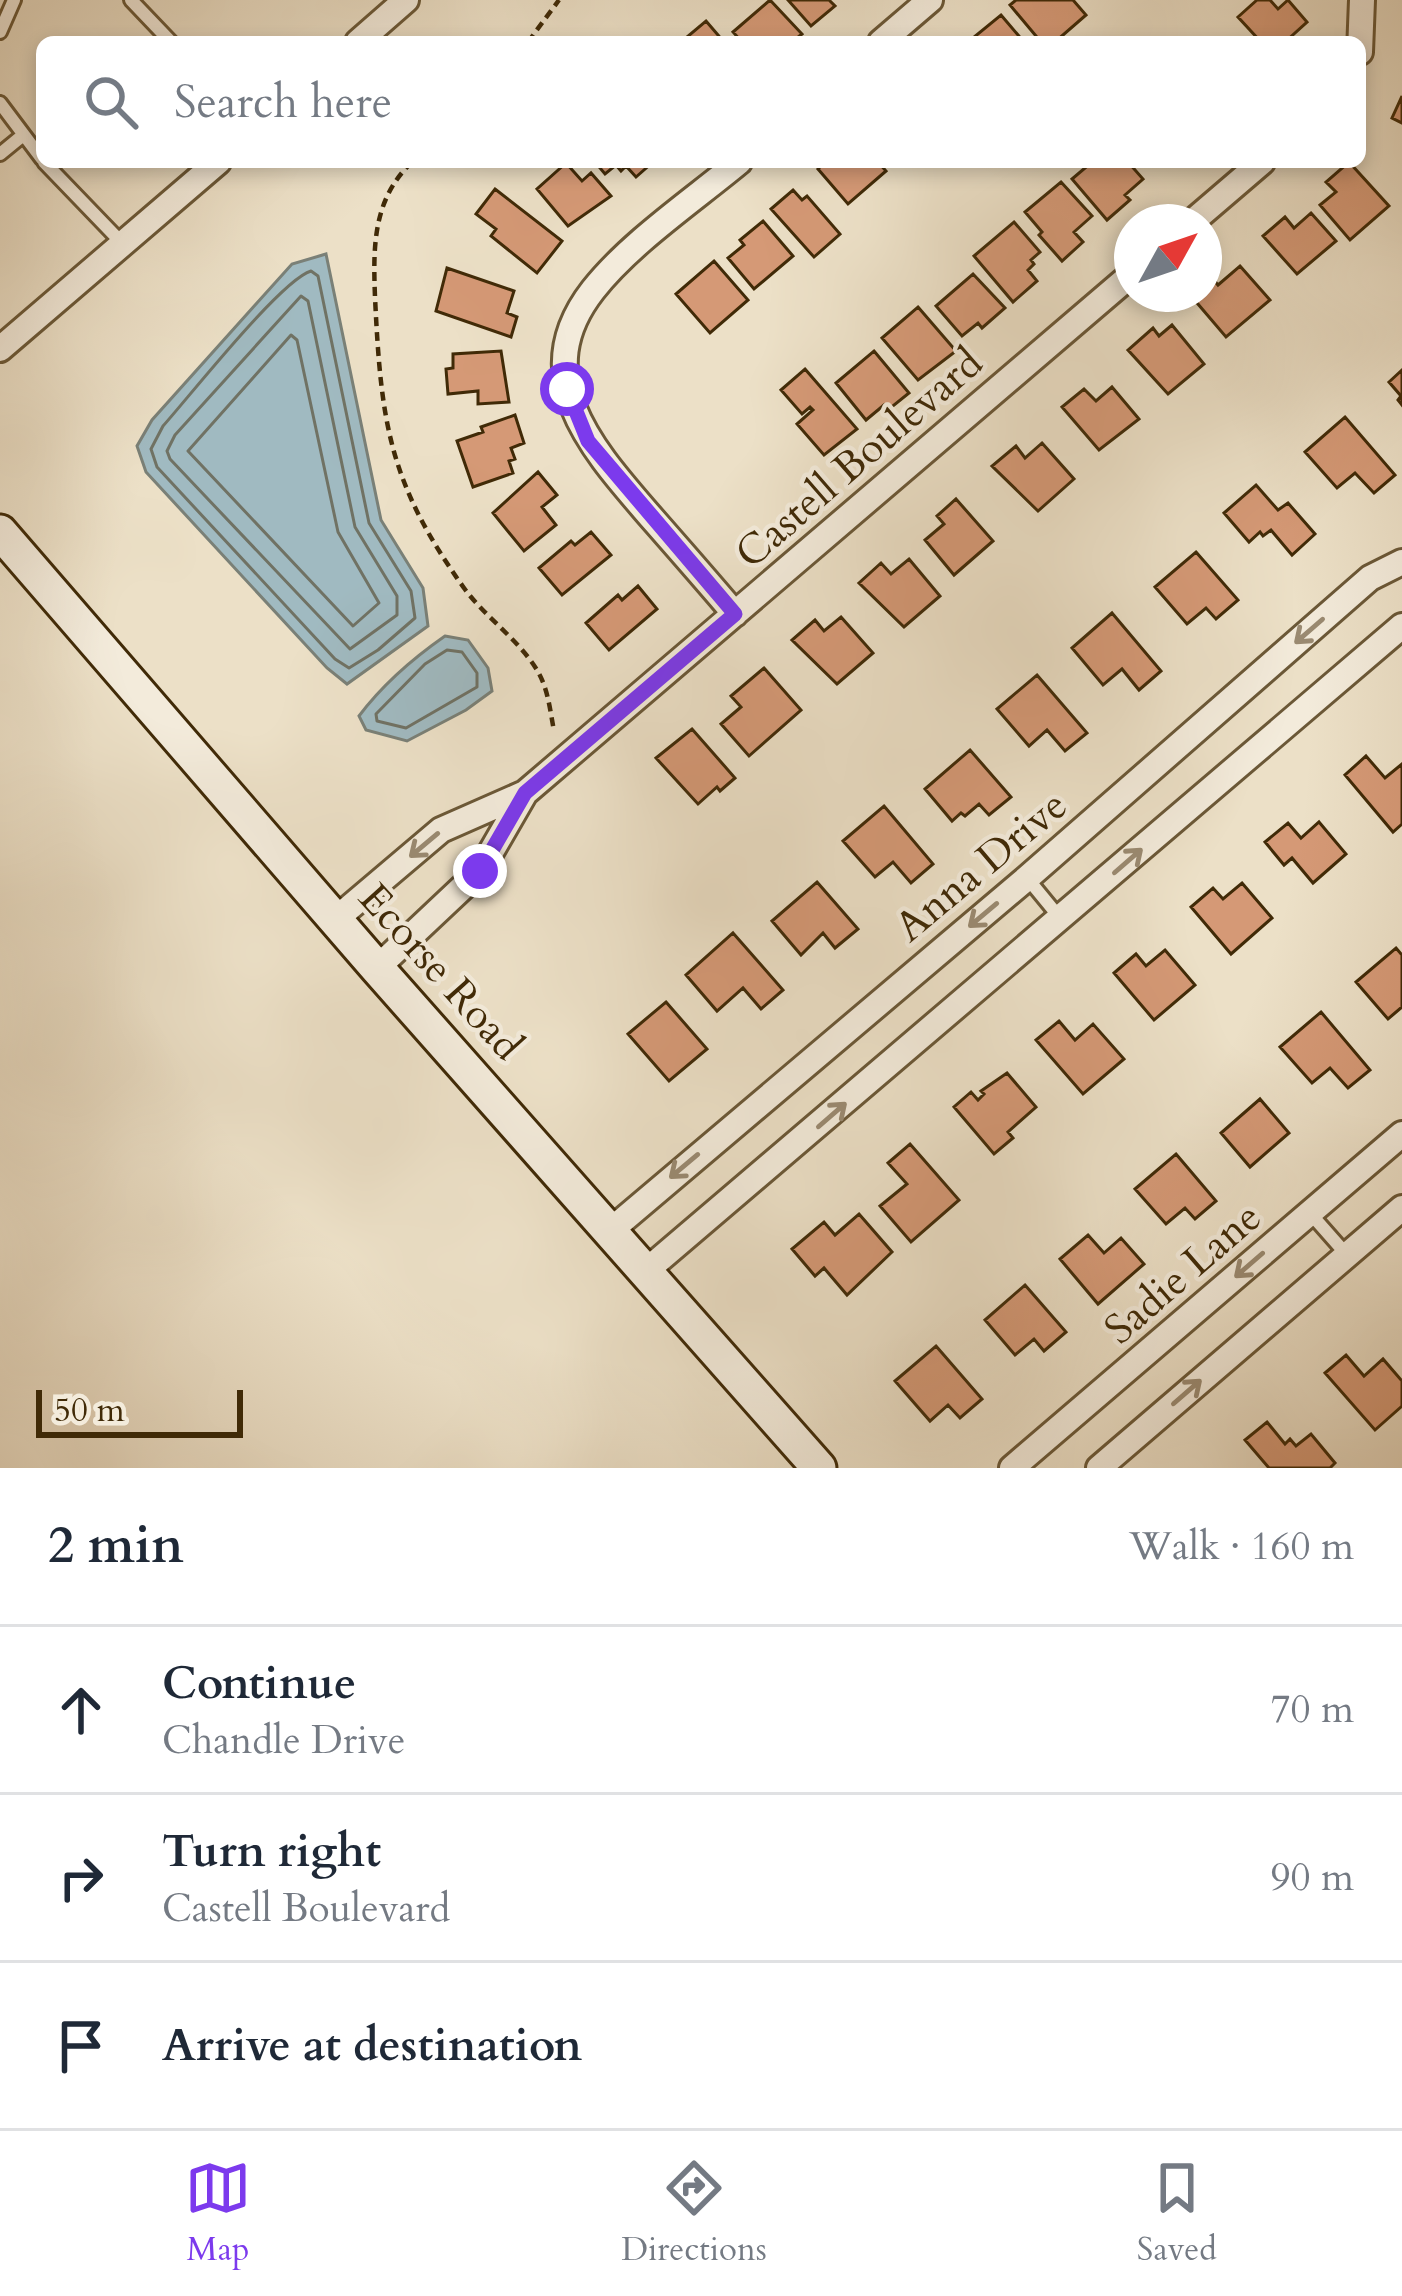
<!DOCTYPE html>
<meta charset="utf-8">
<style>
:root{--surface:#fff;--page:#f2f2f3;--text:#1f2937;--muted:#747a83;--line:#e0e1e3;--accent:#7c3aed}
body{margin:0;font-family:Cardo,serif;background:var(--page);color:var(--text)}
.compass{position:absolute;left:1114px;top:204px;width:108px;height:108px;border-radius:50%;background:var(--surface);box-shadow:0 6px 18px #0003;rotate:50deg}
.scale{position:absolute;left:36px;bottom:30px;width:207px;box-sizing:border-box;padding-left:12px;border:6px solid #402a07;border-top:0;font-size:33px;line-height:42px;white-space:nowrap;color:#402a07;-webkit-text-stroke:9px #f3ebdb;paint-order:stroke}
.stop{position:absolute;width:36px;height:36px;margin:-27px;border:9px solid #7c3aed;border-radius:50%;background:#fff}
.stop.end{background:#7c3aed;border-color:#fff;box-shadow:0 3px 12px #0008}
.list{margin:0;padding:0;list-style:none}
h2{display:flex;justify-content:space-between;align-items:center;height:156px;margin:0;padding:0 48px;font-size:51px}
h2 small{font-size:39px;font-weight:400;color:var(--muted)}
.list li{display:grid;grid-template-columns:78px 1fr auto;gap:36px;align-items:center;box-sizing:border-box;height:168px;padding:0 48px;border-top:3px solid var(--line)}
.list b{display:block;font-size:45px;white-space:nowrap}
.list p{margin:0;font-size:39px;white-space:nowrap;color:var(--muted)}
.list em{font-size:39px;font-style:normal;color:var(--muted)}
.icon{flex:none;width:66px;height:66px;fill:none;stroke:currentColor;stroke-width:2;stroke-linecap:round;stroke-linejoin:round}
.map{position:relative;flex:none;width:1402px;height:1468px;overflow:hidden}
.search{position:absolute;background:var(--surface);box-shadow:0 6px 18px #0003;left:36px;right:36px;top:36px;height:132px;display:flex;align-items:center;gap:30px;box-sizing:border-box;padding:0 42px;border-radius:18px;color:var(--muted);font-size:45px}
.sheet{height:660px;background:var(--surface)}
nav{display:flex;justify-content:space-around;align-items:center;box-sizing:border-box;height:168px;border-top:3px solid var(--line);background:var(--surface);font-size:33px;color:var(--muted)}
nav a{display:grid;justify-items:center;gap:6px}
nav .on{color:var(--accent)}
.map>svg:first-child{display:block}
.water{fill:#a0bac1;stroke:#7a8077;stroke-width:3}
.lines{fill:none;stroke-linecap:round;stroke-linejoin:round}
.shore{stroke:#707264;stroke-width:3}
.building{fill:#d59976;stroke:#402a07;stroke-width:3}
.lane-casing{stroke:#6b5837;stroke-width:18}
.street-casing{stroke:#6b5837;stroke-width:30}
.secondary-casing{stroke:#402a07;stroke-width:39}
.path{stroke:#402a07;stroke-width:4.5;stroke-dasharray:9 6;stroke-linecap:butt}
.lane{stroke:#f3ebdb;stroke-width:12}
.street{stroke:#f3ebdb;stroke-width:24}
.secondary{stroke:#f3ebdb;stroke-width:33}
.oneway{stroke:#9a8a71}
.route{stroke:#7c3aed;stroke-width:15}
.labels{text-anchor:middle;stroke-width:9;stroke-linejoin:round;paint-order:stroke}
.street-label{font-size:42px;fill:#402a07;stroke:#f3ebdb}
</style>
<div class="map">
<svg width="1402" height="1468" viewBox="0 0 1402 1468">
<rect width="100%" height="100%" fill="#ece0c7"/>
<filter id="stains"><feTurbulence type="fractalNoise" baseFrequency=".00167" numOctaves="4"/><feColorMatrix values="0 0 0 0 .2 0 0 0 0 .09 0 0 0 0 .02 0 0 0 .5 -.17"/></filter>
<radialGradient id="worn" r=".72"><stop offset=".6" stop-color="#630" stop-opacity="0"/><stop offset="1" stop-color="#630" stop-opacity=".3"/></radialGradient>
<path class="water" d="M326,254l55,266 42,68 5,38 -81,58 -20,-16 -181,-196 -9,-26 15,-26 140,-156z
M445,636l23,4 20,28 4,23 -26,19 -59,31 -41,-11 -7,-14c24,-32 53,-57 86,-80z"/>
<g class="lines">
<path class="shore" d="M311,271l7,5 51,247 42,68 4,27 -37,32 -29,18 -14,-9 -178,-192 -6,-18 12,-23c26,-29 118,-146 148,-155z
M301,296l7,5 47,226 42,69v19l-47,34 -180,-190 -3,-8 8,-16z
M291,335l6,5 41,192 41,71 -26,23 -165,-175z
M447,650l15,2 15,21v14l-71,41 -29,-7 -1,-7 49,-50z"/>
</g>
<path class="building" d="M770,0l32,34 -10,8h-50l-9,-10z
M788,0h41l6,6 -24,20z
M1016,0h57l13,15 -31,27h-14l-31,-37z
M1257,0h13l8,9 10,-9 19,22 -22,20h-24l-23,-25z
M1001,15l23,27h-56z
M706,21l18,21h-43z
M1402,96v27l-10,-5z
M595,162h58l-17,15 -10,-11 -5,5 -5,-6 -11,9z
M825,162h53l8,9 -38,33 -30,-35z
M1092,162h36l15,17 -18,16 5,5 -23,20 -35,-41z
M1349,162l40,44 -39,34 -30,-35 16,-13 -10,-10z
M566,163l16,18 9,-8 20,23 -43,30 -31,-37z
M1061,182l31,34 -18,16 9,10 -21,19 -23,-26 3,-3 -17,-20z
M495,189l67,52 -25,32 -46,-37 5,-7 -20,-15z
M793,190l9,10 5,-4 33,38 -26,23 -43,-48z
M1311,213l25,28 -39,33 -34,-38 22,-19 9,11z
M763,221l30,35 -39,33 -26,-31 16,-13 -4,-5z
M1014,222l26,30 -9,8 3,4 -6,6 9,11 -24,21 -39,-46z
M714,261l34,39 -38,33 -34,-39z
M1240,266l30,34 -44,37 -34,-40 12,-3v-7l9,-8 5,6z
M447,268l67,23 -7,22 10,4 -6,20 -75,-26z
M973,274l32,34 -23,20 -4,-5 -16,13 -26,-30z
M918,307l38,44 -38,29 -36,-42z
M1172,325l32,39 -36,30 -40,-44 25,-22 6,8z
M501,351l8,51 -31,2v-13l-30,3 -2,-25 7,-1v-14z
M874,351l35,42 -21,17 -4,-5 -18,15 -30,-37z
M805,369l52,60 -33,26 -27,-31 16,-14 -3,-3 -8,7 -21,-24z
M1402,370v35l-4,-5 3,-4 -12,-14z
M1112,387l27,32 -40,31 -37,-43 22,-18 12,12z
M515,415l9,28 -13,5 4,11 -6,2 4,12 -40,14 -16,-46 26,-9 -2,-5z
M1345,417l50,58 -21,18 -19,-20 -18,15 -32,-36z
M1042,443l32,36 -36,32 -46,-45 24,-20 9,12z
M538,472l19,23 -15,12 14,18 -32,26 -31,-38z
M1256,485l22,25 10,-7 27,31 -23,21 -21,-25 -8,6 -3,-4 -11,10 -25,-29z
M956,499l37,42 -39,34 -29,-35 19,-16 -7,-8z
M591,532l20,23 -49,40 -23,-27 32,-27 4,4z
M1196,552l42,48 -22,19 -10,-11 -19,16 -32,-37z
M909,559l31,37 -36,31 -45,-44 22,-20 10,11z
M638,586l19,23 -48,41 -23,-27 32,-28 4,5z
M1112,613l49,58 -22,19 -17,-21 -19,16 -31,-37z
M841,617l32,36 -36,31 -45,-44 23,-20 9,11z
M764,668l37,42 -52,46 -28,-32 20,-17 -10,-11z
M1037,675l50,58 -22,18 -18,-21 -18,16 -32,-37z
M692,729l43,49 -15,13 -3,-4 -19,17 -42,-46z
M970,750l41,47 -22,18 -10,-11 -14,12 -4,-3 -9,8 -27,-32z
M1366,756l19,22 17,-14v60l-9,8 -48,-57z
M884,806l49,58 -22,19 -18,-21 -18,15 -32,-36z
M1319,822l27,32 -33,29 -21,-25 -8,7 -19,-23 23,-19 13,15z
M817,882l41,47 -23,19 -12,-15 -22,22 -29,-34z
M1242,883l30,35 -41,36 -40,-47 22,-19 10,11z
M733,933l50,57 -22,19 -18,-21 -26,23 -31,-36z
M1396,948l6,7v52l-14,12 -32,-37z
M1165,950l30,35 -41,35 -40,-47 22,-19 10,12z
M666,1002l41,47 -38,32 -41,-47z
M1321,1012l49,58 -22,18 -18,-20 -18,15 -32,-36z
M1059,1021l16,19 18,-16 31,35 -41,35 -47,-54z
M1007,1073l29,34 -28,25 5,6 -19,16 -40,-47 17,-15 7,8 6,-6 -3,-3z
M1260,1099l29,34 -39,34 -29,-34z
M910,1144l49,56 -48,42 -31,-36 27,-22 -19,-21z
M1176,1154l40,47 -21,18 -10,-11 -19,16 -31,-35z
M859,1214l33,38 -45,43 -23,-27 -9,8 -23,-27 32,-27 11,13z
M1088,1235l16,18 17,-15 23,26 -46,40 -38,-45z
M1025,1285l41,47 -22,19 -10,-12 -19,16 -30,-35z
M936,1346l46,53 -22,19 -12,-13 -18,16 -35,-40z
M1346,1355l18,21 19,-17 19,22v25l-27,24 -50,-57z
M1267,1422l18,22 5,-5 6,7 15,-12 24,29 -5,5h-61l-24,-28z"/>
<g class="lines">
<g class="lane-casing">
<path id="lane" d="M131,0l40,42
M0,32l14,-32
M0,103l42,56
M0,154l22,-18
M44,162l78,81
M1028,879l32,39
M1310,1213l37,42"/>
</g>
<g class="street-casing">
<path id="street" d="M358,42l48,-42
M881,42l49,-42
M1360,52l2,-52
M1192,222l70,-60
M0,349l218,-187
M735,614c-28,-33 -56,-65 -85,-98 -56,-65 -125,-139 -57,-226 37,-47 99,-89 146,-128
M336,919l105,-89 84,-37 607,-519
M377,968l103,-97 45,-78
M610,1231l417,-353 343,-300 32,-16
M646,1271l756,-645
M1012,1468l390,-334
M1099,1468l303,-260"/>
</g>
<g class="secondary-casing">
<path id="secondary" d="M0,532l377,436 442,500"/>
</g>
<path class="path" d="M528,42l31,-42
M412,162c-39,37 -39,84 -37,135 6,126 14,186 89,291 21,29 54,51 73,82 11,18 13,40 17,61"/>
<use href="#lane" class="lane"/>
<use href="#street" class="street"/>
<use href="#secondary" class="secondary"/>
</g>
<defs><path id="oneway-shaft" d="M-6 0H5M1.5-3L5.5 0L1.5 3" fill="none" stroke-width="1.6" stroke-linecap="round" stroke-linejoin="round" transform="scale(3)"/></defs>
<g class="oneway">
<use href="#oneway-shaft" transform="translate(1309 631) rotate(139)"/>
<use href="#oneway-shaft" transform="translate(424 845) rotate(140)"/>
<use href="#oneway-shaft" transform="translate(1128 861) rotate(-41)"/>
<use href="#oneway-shaft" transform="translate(983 915) rotate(140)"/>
<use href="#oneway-shaft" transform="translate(832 1115) rotate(-41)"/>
<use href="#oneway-shaft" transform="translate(684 1166) rotate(140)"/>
<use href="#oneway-shaft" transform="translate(1249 1265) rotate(139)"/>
<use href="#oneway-shaft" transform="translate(1187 1392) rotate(-41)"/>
</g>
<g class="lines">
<path class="route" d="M480,871l45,-78 210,-179 -147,-173 -21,-52"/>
</g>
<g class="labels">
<g class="street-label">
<text transform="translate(858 457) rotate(-41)" y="15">Castell Boulevard</text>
<text transform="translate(980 865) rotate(-40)" y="15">Anna Drive</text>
<text transform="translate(442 971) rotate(48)" y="15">Ecorse Road</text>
<text transform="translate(1182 1272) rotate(-41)" y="15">Sadie Lane</text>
</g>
</g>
<rect width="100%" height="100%" filter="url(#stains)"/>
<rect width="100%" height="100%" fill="url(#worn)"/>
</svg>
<svg class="compass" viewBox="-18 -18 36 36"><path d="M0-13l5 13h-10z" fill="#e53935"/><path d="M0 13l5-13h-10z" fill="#747a83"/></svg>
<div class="scale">50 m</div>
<div class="stop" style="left:567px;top:389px"></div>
<div class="stop end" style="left:480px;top:871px"></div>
<div class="search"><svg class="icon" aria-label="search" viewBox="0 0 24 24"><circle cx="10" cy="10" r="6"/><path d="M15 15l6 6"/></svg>Search here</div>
</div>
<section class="sheet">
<h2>2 min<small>Walk · 160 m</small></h2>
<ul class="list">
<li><svg class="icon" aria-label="ahead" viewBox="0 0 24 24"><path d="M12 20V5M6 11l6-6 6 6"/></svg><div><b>Continue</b><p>Chandle Drive</p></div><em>70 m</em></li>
<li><svg class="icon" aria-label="right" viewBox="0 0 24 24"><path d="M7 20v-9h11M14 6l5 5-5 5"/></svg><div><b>Turn right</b><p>Castell Boulevard</p></div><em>90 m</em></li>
<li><svg class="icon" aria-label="arrive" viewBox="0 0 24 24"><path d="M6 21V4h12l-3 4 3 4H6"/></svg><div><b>Arrive at destination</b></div></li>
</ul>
</section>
<nav>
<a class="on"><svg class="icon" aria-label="map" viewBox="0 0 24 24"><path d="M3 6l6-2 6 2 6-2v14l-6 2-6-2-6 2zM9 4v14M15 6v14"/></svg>Map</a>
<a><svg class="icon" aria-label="directions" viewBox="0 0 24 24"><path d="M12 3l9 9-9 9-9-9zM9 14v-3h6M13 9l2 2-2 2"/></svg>Directions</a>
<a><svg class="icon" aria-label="saved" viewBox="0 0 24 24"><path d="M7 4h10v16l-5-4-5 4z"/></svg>Saved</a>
</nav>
